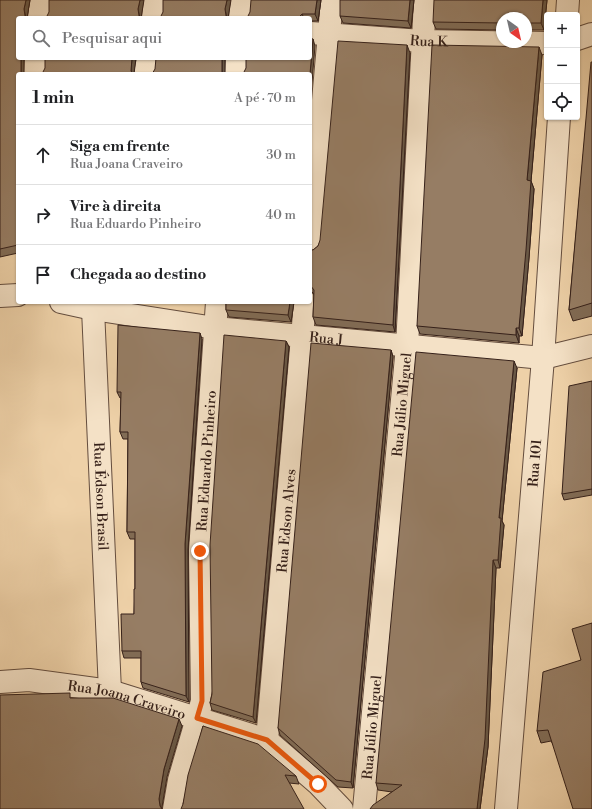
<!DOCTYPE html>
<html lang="pt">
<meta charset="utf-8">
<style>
:root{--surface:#fff;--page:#f6f6f6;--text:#202124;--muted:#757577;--line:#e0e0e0}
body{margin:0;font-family:"Libre Bodoni",serif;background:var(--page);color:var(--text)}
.controls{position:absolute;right:12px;top:12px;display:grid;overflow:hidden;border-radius:4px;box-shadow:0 1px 3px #0004}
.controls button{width:36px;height:36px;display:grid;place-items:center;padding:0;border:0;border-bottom:1px solid var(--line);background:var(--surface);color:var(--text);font:20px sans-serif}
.compass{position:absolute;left:496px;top:12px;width:36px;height:36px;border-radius:50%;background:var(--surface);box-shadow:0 1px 3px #0004;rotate:146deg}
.stop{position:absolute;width:12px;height:12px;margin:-9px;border:3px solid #ea580c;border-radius:50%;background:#fff}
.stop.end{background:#ea580c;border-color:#fff;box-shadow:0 1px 4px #0008}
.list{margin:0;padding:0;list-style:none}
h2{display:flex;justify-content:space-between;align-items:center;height:52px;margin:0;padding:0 16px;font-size:17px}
h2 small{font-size:13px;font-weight:400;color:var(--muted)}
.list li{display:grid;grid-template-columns:26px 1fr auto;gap:12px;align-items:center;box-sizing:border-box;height:60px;padding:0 16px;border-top:1px solid var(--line)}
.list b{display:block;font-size:15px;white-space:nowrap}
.list p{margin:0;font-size:13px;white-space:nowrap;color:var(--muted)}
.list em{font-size:13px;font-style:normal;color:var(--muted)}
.icon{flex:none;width:22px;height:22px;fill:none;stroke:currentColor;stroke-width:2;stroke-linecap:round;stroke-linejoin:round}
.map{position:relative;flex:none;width:592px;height:809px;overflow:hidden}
.search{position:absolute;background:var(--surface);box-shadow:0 1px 3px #0004;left:16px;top:16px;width:296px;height:44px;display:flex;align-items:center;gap:10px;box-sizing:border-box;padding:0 14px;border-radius:4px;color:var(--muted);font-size:15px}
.panel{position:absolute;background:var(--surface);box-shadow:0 1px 3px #0004;left:16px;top:72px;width:296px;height:232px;border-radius:4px}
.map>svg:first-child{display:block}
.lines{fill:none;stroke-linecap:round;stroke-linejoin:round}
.minor-casing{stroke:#644d3e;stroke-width:24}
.minor{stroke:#f4e1c6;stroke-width:22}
.wall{fill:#816c56;stroke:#36211a}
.shaded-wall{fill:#695846;stroke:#36211a}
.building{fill:#967d64;stroke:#36211a}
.route{stroke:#ea580c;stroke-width:5}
.labels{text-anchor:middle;stroke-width:3;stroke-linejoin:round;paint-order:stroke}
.street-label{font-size:14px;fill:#36211a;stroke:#f4e1c6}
</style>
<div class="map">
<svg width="592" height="809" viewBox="0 0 592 809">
<rect width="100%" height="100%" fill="#eed1a8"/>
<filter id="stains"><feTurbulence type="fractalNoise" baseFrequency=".005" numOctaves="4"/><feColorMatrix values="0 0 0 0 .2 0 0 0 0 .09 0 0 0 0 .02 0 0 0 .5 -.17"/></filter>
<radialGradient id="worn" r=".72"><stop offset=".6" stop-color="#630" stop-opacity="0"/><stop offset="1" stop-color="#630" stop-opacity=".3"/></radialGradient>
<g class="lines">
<g class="minor-casing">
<g id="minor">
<path d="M567,15l1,-15"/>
<path d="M39,18l2,-18"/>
<path d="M153,18l2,-18"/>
<path d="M240,18l2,-18"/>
<path id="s1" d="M310,33l112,8 125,2"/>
<path d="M577,39l15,-5"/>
<path d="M35,74l1,-16"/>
<path d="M145,74l3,-16"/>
<path d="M236,74l1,-16"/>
<path d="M310,246l22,-246"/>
<path d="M0,296l18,-1"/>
<path id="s2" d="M61,302l32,7 122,19 328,30 49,-12"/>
<path id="s3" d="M96,302l-3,7 17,382"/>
<path id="s4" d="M0,682l29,-2 81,11 157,49 51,44 24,25"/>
<path id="s5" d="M267,740l38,-438"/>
<path id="s6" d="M174,809l5,-29 23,-79 -2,-150 17,-249"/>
<path id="s7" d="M364,809l43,-463 18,-346"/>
<path id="s8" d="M506,809l37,-451 16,-241"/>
</g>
</g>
<use href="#minor" class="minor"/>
</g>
<path class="wall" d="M0,0h30l-3,17 -9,57v179l-18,4z
M321,0l-3,21h-8v-3h-63z
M414,0l-3,28 -68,-5 -3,-7z
M547,0l-3,30h-18v-12h-24v12l-66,-1 -3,-7z
M410,53l-15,279 -79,-7 -3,-8 1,-23 -2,-2 -2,-1v-41h3l5,-4z
M542,55l-11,126 3,8 -5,69 -7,78h-3v7l-99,-9 -3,-8z
M592,62v254l-19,5 -4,-11z
M226,302h68l-3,20 -62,-5 -3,-7z
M202,339l-14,211 1,152 -46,-14 -2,-6v-24h-17l-2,-7 12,-37 1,-25v-50h-5l-3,-7 1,-93h-5l-3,-7 1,-34h-1l-3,-6z
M286,341l3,6 -33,376 -44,-13 -2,-7z
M391,350l2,7 -40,431 -15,-1 -58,-52 -2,-7z
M517,368l-15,153 2,4 -4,43h-4l-8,179 -8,62h-110l22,-17 -14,-2 -2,-7z
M592,381v114l-28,5 -2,-6z
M592,623v186l-41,-68 -10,2 -4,-12 44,-71z
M203,726l93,50 3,8 -10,-1 -106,21z"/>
<path class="shaded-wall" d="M26,0h4l-3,18h-1l-2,-9z
M140,0h4l-3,18h-1l-2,-9z
M227,0h4l-3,18h-1l-2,-9z
M317,0h4l-3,21 -3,-7z
M410,0h4l-3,28 -3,-7z
M543,0h4l-3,30 -3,-7z
M302,14l2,4h-6z
M313,39l2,7 -5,60v-32z
M407,45l3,8 -15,279 -2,-7z
M539,47l3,8 -11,126 3,8 -5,69 -7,78 -3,-8 8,-148z
M21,58h3v16h-2l-1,-1z
M132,58h4l-2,16h-2l-1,-3z
M222,58h3v16h-2l-1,-1z
M290,302h4l-3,20 -3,-7z
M516,328l3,8v7l-3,-8z
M200,333l2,6 -14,211 1,152 -3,-6 -1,-152z
M286,341l3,6 -33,376 -3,-6z
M391,350l2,7 -40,431 -2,-6z
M514,361l3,7 -15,153 2,4 -4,43 -2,-8 1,-42z
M493,560l3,8 -8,179 -8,62h-3z
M179,719l3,7 -15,51 -5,30v2l-2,-3 -1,-7 5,-30z"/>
<path class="building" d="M0,0h26l-2,9 1,7 2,2h-9v40h3v15l2,1h-5v171l-18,4z
M49,0h91l-2,9 1,7 2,2h-95l3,-6z
M163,0h64l-2,9 1,7 2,2h-68l3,-6z
M251,0h66l-2,14h-13l-4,4h-51l3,-6z
M340,0h70l-2,21 -68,-5z
M434,0h109l-2,23h-15v-5h-24v5l-69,-1z
M310,38l3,1 -3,35h-67l3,-6v-10h64z
M338,41l69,4 -14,280 -80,-8 1,-27 -4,-5v-35h3l5,-4 2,-6z
M432,45l107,2 -12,133 4,1 -5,69 -7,78h-3v7l-99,-9z
M45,58h87l-1,13 2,3h-91l3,-6z
M156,58h66v15l2,1h-72l3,-5z
M591,62h1v241l-23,7z
M226,302h64l-2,13 -62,-5z
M118,325l82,8 -15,211 1,152 -45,-14v-31h-19l-1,-37h13v-25h1v-57h-8l1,-100h-8l1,-40h-4z
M224,335l62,6 -33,376 -43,-14 2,-9 -2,-149z
M311,343l80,7 -40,432 -15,-2 -58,-52z
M416,352l98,9 -15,157h2l-3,42h-5l-8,179 -8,70h-107l3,-4 29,-20 -26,-2z
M592,381v108l-30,5 7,-108z
M592,623v186h-19l-25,-79 -11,1 6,-59 38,-12 -9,-31z
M70,693v5h43l66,21 -15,50 -5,30 1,7 2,3h-162v-114z
M203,726l55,18 38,32 -11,-1 19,34h-123l2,-5 5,-29z"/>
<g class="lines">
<path class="route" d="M200,551l2,150 -5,17 70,22 51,44"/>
</g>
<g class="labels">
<g class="street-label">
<text dy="5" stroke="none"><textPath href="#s1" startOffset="119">Rua K</textPath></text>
<text dy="5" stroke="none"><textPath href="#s2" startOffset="268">Rua J</textPath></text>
<text dy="5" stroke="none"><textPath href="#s7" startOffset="406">Rua Júlio Miguel</textPath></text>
<text dy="5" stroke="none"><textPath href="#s6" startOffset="352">Rua Eduardo Pinheiro</textPath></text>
<text dy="5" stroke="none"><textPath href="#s8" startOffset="347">Rua 101</textPath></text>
<text dy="5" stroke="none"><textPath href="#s3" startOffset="195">Rua Édson Brasil</textPath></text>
<text dy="5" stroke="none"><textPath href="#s5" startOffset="220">Rua Edson Alves</textPath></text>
<text dy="5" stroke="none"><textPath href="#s4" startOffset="129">Rua Joana Craveiro</textPath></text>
<text dy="5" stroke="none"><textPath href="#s7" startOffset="82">Rua Júlio Miguel</textPath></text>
</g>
</g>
<rect width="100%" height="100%" filter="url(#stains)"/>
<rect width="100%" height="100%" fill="url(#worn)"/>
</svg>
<div class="controls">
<button>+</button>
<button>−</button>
<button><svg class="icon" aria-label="locate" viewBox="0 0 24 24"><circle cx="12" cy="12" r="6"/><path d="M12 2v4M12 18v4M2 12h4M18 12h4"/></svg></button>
</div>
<svg class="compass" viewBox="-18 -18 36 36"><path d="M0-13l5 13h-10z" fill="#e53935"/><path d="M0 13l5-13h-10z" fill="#757577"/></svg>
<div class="stop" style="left:318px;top:784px"></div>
<div class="stop end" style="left:200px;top:551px"></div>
<div class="search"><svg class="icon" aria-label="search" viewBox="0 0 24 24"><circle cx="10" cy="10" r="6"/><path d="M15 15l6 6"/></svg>Pesquisar aqui</div>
<section class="panel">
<h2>1 min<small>A pé · 70 m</small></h2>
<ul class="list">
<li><svg class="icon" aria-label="ahead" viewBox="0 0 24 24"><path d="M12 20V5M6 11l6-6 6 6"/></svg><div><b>Siga em frente</b><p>Rua Joana Craveiro</p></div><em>30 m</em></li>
<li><svg class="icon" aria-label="right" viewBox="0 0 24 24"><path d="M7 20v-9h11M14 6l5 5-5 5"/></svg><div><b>Vire à direita</b><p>Rua Eduardo Pinheiro</p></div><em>40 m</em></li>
<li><svg class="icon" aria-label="arrive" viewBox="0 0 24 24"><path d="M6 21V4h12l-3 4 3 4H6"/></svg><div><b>Chegada ao destino</b></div></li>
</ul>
</section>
</div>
